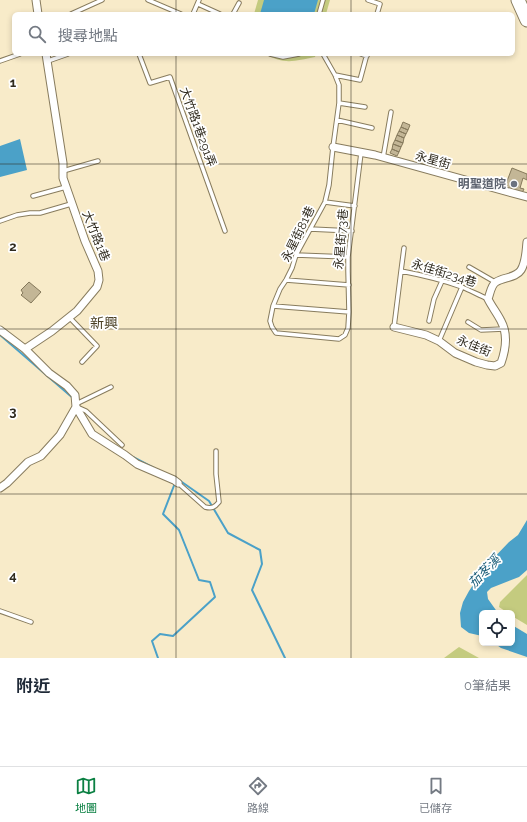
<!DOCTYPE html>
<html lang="zh-TW">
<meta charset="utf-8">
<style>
:root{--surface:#fff;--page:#f2f2f3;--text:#1f2937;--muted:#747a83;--line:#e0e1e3;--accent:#0b8043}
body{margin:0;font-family:Raleway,"Noto Sans TC",sans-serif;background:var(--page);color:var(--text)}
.controls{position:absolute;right:12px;bottom:12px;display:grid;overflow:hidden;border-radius:6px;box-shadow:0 2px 6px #0003}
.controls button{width:36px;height:36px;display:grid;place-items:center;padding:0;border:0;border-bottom:1px solid var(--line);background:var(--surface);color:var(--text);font:20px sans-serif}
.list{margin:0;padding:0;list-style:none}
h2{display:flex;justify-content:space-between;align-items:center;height:52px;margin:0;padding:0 16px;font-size:17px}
h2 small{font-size:13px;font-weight:400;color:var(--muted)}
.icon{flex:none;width:22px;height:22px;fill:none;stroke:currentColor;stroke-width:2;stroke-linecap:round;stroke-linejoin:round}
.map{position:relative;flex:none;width:527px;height:658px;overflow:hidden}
.search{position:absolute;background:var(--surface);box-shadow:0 2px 6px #0003;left:12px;right:12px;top:12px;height:44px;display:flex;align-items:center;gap:10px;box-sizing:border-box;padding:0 14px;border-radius:6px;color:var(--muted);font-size:15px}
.sheet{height:108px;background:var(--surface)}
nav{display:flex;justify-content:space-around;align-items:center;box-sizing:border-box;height:56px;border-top:1px solid var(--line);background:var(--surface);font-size:11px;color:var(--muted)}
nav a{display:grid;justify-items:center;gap:2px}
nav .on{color:var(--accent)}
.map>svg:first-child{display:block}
.green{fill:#c4cb7f}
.water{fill:#4ba1c8}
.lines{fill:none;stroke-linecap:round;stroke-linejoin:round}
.stream{stroke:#4ba1c8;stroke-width:2}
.building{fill:#c3b696;stroke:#85795b}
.lane-casing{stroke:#887c5e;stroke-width:5.5}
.street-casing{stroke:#887c5e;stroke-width:9}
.highway-casing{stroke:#887c5e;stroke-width:15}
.lane{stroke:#fff;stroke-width:3.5}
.street{stroke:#fff;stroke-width:7}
.highway{stroke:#fff;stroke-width:13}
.grid{fill:none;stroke:#302b1f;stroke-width:1;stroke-opacity:0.55}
.worship-dot{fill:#6b7280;stroke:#fff;stroke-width:1.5}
.labels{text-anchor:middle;stroke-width:3.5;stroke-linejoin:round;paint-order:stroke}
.street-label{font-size:12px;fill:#302b1f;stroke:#fff}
.worship-label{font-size:12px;font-weight:bold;fill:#5b616d;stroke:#fff;text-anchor:end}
.water-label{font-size:13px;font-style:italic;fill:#175a76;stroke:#fff}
.quarter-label{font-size:14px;fill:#4a3f23;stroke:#fff}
.grid-label{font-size:13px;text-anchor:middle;font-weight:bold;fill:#302b1f;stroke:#fff;stroke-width:3.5;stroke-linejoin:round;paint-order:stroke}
</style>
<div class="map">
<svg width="527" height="658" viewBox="0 0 527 658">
<rect width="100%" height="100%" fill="#f8ebc9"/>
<path class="green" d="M258,0h72l-4,14h-72z
M265,54h51l-1,3c-20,4 -31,8 -50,-3z
M527,575v50l-15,-9v-3h-4l-9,-6 1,-5z
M459,647l20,11h-35z"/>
<path class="water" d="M264,0h54l-4,14h-54z
M20,139l7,31 -27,7v-31z
M527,520v50l-8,7 -28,11 -4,4 1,7 10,14h-16v23l-13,-3 -8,-6 -1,-14 3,-11 6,-11 16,-24 24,-25 9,-7z
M512,625l15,9v23l-26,-9 -7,-5h18z"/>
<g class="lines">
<path class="stream" d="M0,335l74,64
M133,457l21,11
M179,480l30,21 19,32 32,17 2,14 -10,26 33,68
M158,658l-6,-17 8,-7 13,2 42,-39 -5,-15 -11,-2 -20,-50 -16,-16 12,-31"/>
</g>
<path class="building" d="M403,122l7,3 -2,5 -7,-3z
M401,127l7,3 -2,4 -7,-3z
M399,131l7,3 -2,4 -7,-3z
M397,135l7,3 -1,5 -8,-3z
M395,140l8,3 -2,4 -8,-3z
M393,144l8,3 -2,5 -7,-3z
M392,149l7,3 -2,4 -7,-3z
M512,168l15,6v6l-4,-2 -3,10 4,1 -3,6 -17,-6z
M29,282l12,10 -10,11 -10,-8 2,-2 -2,-3z"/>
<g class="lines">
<g class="lane-casing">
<path id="lane" d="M148,0l33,14
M368,0l12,4 -3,10
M198,4l22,10
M71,14l31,-14
M193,14l6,-14
M233,14l6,-11
M319,14l4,-14
M139,54l11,29 20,-6 55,154
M270,54l13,3 16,-3
M323,54l12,21 4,10v18l-6,44 -4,38 -4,17 -29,53 -4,13 -6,12 -6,9 -7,17 -3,15 2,6 4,6 63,6 6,-4 3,-7 1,-16 -1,-41v-14l13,-104
M361,54l6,2
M0,61l20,-7
M48,61l20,-7
M335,75l25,5 7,-26
M339,103l26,4
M337,120l35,8
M383,158l8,-46
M63,171l35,-10
M33,196l33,-9
M325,202l30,4
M0,221l17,-6 13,-2h10l31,-9
M310,229l42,2
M296,255l52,2
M469,267l26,15
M401,271l3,-23
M286,280l63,5
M273,306l76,6
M69,317l28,29 -15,16
M429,321l5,-22 8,-18
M468,322l13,8 23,-1
M394,327l7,-56c21,4 42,9 61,16 9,4 17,8 26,12
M439,341l23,-54
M76,404l35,-17
M77,407l9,4 36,34
M178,483l27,24c7,2 10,0 14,-5l-3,-28v-23
M0,611l31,11"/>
</g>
<g class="street-casing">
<path id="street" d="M36,0l2,14
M333,147l42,8 152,42
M394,327l32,8 13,6 16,12 21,9 11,3 8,1 6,-3c5,-14 7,-29 0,-42 -4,-8 -9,-14 -13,-22 2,-5 3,-14 8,-17 8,-5 20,-4 25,-12 5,-8 5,-19 6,-28
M0,330l25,19 24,24 18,13 8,9 1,12 -16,28 -19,21 -13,6 -21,21 -7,5
M25,349l27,-18 25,-20 20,-24 2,-7 -1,-9 -13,-30 -22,-63v-15l-17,-109
M76,407l16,27 33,21 12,9 37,16 4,3"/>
</g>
<g class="highway-casing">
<path id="highway" d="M518,0l9,20"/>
</g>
<use href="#lane" class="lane"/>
<use href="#street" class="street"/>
<use href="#highway" class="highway"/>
</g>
<path class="grid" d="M176,0v14M351,0v14M176,54v604M351,54v604M0,164h527M0,329h527M0,494h527"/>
<circle class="worship-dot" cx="514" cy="184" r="4"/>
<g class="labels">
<g class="street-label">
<text transform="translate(198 127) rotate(70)" y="4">大竹路1巷291弄</text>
<text transform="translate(433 160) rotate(16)" y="4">永星街</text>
<text transform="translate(298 234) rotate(-64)" y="4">永星街81巷</text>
<text transform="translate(96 236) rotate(68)" y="4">大竹路1巷</text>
<text transform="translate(341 239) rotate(-85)" y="4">永星街73巷</text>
<text transform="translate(444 273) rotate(17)" y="4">永佳街234巷</text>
<text transform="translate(474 346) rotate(22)" y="4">永佳街</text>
</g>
<g class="worship-label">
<text x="506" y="188">明聖道院</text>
</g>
<g class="water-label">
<text transform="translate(484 571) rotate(-46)" y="5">茄苳溪</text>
</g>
<g class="quarter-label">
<text x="104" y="328">新興</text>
</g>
</g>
<g class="grid-label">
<text x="13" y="87">1</text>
<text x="13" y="251">2</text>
<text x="13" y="416">3</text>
<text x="13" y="580">4</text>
</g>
</svg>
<div class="controls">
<button><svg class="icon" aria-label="locate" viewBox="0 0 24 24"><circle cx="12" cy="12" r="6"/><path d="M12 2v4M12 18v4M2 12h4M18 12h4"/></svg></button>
</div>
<div class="search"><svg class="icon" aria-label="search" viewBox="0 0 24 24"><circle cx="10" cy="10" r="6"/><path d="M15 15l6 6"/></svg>搜尋地點</div>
</div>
<section class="sheet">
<h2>附近<small>0筆結果</small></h2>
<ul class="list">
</ul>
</section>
<nav>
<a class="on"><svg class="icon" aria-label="map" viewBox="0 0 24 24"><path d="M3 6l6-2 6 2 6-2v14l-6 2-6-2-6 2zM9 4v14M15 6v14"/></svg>地圖</a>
<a><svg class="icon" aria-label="directions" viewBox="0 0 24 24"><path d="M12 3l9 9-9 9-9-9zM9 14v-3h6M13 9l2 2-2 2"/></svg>路線</a>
<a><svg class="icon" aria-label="saved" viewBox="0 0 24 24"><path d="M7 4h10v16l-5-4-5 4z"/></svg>已儲存</a>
</nav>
